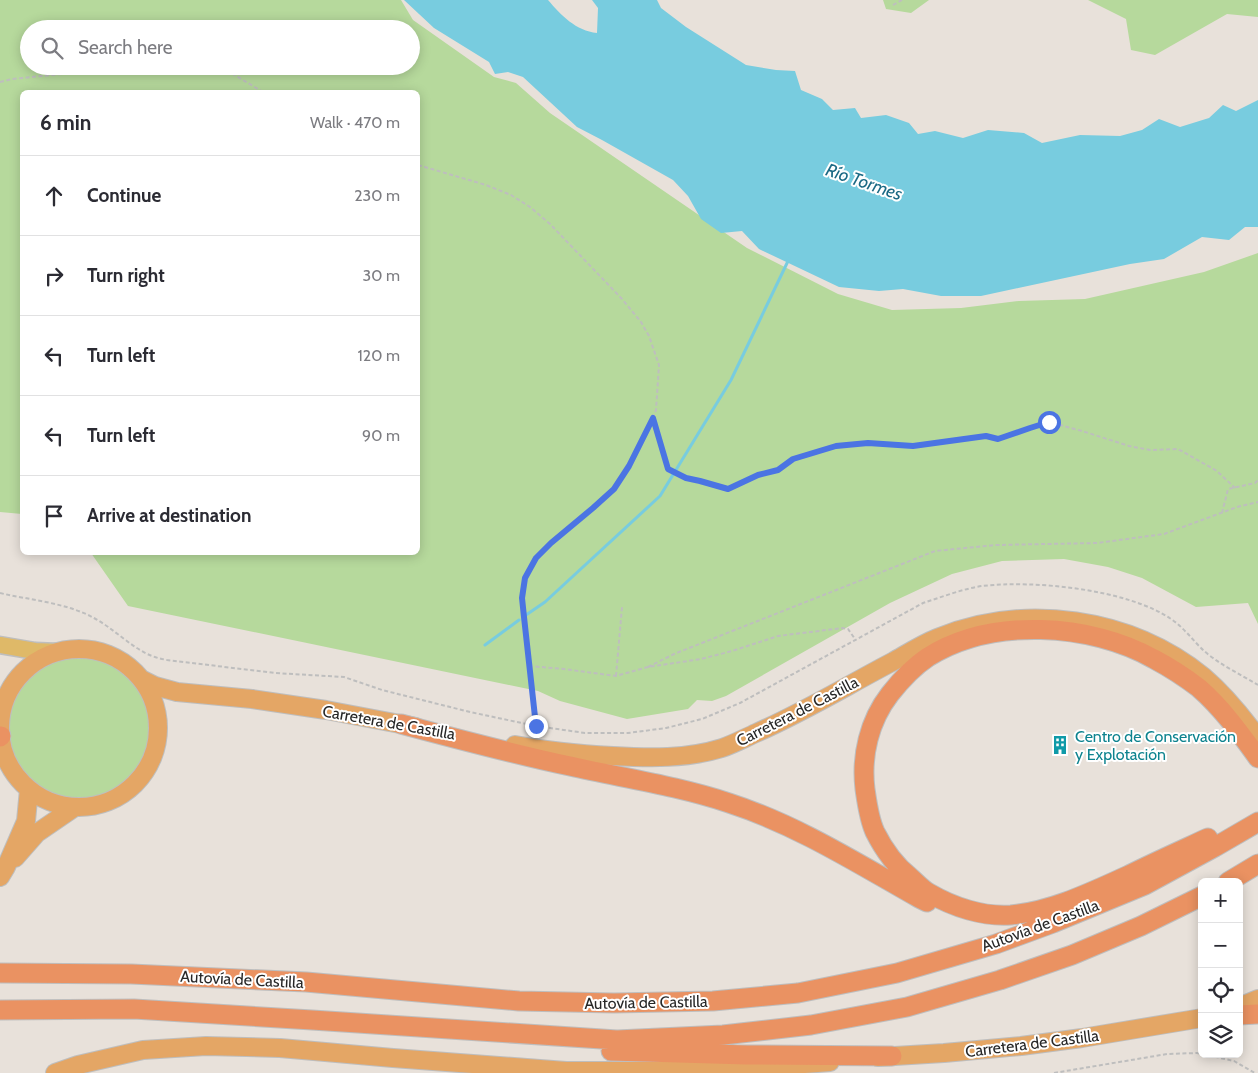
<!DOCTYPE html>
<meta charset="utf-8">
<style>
:root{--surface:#fff;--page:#f7f7f7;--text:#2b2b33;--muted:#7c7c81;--line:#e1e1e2}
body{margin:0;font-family:Cabin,sans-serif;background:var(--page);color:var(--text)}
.controls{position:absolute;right:15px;bottom:15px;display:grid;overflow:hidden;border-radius:8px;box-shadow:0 2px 12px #0003}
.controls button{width:45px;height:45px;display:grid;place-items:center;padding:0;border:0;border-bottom:1px solid var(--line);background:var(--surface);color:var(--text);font:25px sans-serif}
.stop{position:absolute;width:15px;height:15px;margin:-11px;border:4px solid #4b74e3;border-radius:50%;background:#fff}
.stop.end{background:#4b74e3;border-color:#fff;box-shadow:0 1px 5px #0008}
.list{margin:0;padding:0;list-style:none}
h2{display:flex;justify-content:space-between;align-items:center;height:65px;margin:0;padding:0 20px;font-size:21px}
h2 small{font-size:16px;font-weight:400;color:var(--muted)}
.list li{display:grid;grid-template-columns:32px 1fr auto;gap:15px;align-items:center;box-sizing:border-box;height:80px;padding:0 20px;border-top:1px solid var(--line)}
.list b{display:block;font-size:19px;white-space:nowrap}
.list em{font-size:16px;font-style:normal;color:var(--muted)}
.icon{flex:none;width:28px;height:28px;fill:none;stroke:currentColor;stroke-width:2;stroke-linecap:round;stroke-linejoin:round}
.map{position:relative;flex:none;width:1258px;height:1073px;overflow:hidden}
.search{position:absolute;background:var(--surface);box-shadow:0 2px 12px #0003;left:20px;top:20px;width:400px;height:55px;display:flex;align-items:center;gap:12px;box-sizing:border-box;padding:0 18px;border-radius:28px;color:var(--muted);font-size:19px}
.panel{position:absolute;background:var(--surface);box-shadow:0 2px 12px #0003;left:20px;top:90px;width:400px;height:465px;border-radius:8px}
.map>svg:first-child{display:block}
.green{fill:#b6d99c;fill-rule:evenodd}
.water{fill:#78ccdf}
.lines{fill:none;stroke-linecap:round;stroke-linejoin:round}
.stream{stroke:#78ccdf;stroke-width:3}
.primary-casing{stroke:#bebebe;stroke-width:19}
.trunk-casing{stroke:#bebebe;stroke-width:20}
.motorway-casing{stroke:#bebebe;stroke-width:21}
.path{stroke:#bebebe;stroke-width:2;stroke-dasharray:4 2.5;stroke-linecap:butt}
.primary{stroke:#dfb968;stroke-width:16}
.trunk{stroke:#e4a665;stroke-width:18}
.motorway{stroke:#ea9262;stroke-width:19}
.route{stroke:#4b74e3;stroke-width:6}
.labels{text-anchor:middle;stroke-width:4;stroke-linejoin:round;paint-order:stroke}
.street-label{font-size:16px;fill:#272727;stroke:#fff}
.culture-label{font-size:16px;fill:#0d838f;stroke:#fff;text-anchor:start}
.water-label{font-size:18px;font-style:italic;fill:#1c6a85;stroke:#fff}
</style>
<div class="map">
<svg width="1258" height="1073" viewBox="0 0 1258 1073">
<rect width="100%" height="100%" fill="#e8e1da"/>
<path class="green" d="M0,0h401l12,20 81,57 22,6 34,30 197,135 91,46 54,16 69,-2 58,-7 66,-2 119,-27 54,-19v371l-10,-21 -52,4 -54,-29 -34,-11 -44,-8 -62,2 -50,13 -62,29 -164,93 -14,5 -15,-1 -9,9 -61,10 -67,-18 -22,-10 -410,-85 -37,-53 327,-1v-460h-396v422l-22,-2zM29,29h382v37h-382z
M883,0h46l-18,13 -25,-4z
M1088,0h170v17l-31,-3 -72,41 -24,-5 -5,-31z
M8 729a71 71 0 1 1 142 0a71 71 0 1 1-142 0Z"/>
<path class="water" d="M404,0h144c13,15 28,31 49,33l1,-25 -6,-8h65l4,8 25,19 60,38 30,5 19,1 6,19 21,9 11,11 22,-2 6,10 25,-3 23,8 9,11 17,-3 28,7 25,-8 36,3 18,10 38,-8 40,1 22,-6 17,-11 21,8 29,-9 14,-13 13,6 22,-11v127h-13l-16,13 -27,-3 -38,22 -34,5 -149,32h-40l-38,-7 -24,2 -40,-4 -80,-38 -17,-18 -21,2 -20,-14 -13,-23 -15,-16 -71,-40 -25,-13 -54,-50 -15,-5 -13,2 -6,-12 -55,-34z"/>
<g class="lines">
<path class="stream" d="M526,615l19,-13 115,-106 71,-116 58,-121
M485,645l34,-25"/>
<g class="primary-casing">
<path id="primary" d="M0,645l35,6 24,1
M0,708l2,4"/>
</g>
<g class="trunk-casing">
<path id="trunk" d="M0 728a79 79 0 1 1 158 0a79 79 0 1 1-158 0Z
M141,679l14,7 22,6 75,7 74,11 90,17
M515,745c33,6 65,9 98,11 36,2 74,3 109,-8 12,-4 23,-10 34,-15 48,-21 92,-48 138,-72 14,-8 28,-17 43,-23 88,-36 193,-21 267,39 21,18 38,39 54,61
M15,858l22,-25 38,-26
M0,877l6,-10 20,-46 3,-32
M1239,1007l19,-8
M878,1057l66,-4 77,-7 61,-8 120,-20
M55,1073l23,-8 65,-15 63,-4 74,2 113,10 173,13h150l114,-9"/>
</g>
<g class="motorway-casing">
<path id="motorway" d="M401,724c56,15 112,30 169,42 53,12 108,20 159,37 68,22 128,60 190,95l8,4
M0,737l1,-1
M1208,838c-26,12 -53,24 -79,37 -38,17 -76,36 -118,40 -28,2 -58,-8 -82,-22 -7,-4 -13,-11 -19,-16 -14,-11 -27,-29 -35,-45 -6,-13 -8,-29 -10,-43 -4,-33 4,-68 25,-95 11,-14 23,-27 38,-37 64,-40 162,-34 226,2 15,8 32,19 45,29 23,20 41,45 59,70
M1228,882l30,-18
M0,973l131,1 175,8 213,19 95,2 99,-2 85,-8 99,-20 99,-29 57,-21 92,-38 70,-38 43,-25
M0,1010l134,-1 178,11 305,20 106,-5 88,-10 96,-18 93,-27 72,-25 69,-29 61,-30
M1239,1015l19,-1
M611,1051l136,4 145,1"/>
</g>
<path class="path" d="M893,5l9,-5
M214,66l14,5 35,21
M0,82l12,-3 130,-13
M418,165l68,20 25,10 19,12 20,17 72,75 19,23 8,14 10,29 -3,45 -10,23 -17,33 -15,23 -21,19 -42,35 -15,15 -11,20 -3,20 2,19 13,117
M653,418l15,51 18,9 14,3 28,8 30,-14 20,-5 15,-11 43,-13 32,-3 45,3 73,-10 12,3 32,-11 19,-6 33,9 47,15 21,4 28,-1 39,22 18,17
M1222,513l6,-24 27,-6 3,-3
M0,593c30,7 67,10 94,25 19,10 39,31 58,38 5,2 10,3 15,4l108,13 69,4 38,13 88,22 66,14 49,7h43l38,-5 36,-9 38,-16 183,-100c19,-6 39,-14 59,-17 52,-6 145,3 189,33 12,8 20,19 30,29 15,15 39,26 57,37
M529,666l35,3 52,7 32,-9 53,-8 31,-8 46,-15 65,-8 5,1 7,10
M648,667l26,-13 261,-103 61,-6 101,-2 67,-9 73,-27 21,-5
M616,676l6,-69
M1202,1054l32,7 21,12
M1054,1073l113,-19 30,-1 5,1"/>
<use href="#primary" class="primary"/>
<use href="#trunk" class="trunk"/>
<use href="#motorway" class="motorway"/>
</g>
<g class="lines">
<path class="route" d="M536,726l-12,-109 -2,-19 3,-20 11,-20 15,-15 42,-35 21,-19 15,-23 24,-48 15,51 18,9 14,3 28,8 30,-14 20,-5 15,-11 43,-13 32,-3 45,3 73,-10 12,3 32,-11 19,-6"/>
</g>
<defs>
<g id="building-bare" transform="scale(1.5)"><path d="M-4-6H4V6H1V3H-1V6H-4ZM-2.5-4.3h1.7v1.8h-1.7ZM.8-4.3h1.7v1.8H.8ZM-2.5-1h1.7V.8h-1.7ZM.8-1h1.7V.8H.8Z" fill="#0f9aa8" stroke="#fff" stroke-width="2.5" paint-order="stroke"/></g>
</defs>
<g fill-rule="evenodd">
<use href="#building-bare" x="1060" y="745"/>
</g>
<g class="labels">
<g class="street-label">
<text transform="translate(797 711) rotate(-27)" y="6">Carretera de Castilla</text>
<text transform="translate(389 722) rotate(10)" y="6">Carretera de Castilla</text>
<text transform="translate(1040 925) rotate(-20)" y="6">Autovía de Castilla</text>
<text transform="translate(242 979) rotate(3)" y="6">Autovía de Castilla</text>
<text transform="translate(646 1002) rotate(-1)" y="6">Autovía de Castilla</text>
<text transform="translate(1032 1043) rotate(-7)" y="6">Carretera de Castilla</text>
</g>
<g class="culture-label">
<text x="1075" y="742">Centro de Conservación<tspan x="1075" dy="18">y Explotación</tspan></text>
</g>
<g class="water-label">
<text transform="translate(864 182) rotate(19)" y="6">Río Tormes</text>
</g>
</g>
</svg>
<div class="controls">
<button>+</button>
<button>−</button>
<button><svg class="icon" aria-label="locate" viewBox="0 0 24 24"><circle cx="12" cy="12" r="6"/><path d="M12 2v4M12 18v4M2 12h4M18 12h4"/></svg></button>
<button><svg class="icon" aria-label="layers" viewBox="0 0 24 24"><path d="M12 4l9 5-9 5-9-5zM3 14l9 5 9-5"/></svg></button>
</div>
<div class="stop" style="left:1049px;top:422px"></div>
<div class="stop end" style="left:536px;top:726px"></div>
<div class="search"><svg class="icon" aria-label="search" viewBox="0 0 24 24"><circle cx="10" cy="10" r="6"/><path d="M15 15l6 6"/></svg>Search here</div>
<section class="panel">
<h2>6 min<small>Walk · 470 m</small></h2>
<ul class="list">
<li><svg class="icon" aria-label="ahead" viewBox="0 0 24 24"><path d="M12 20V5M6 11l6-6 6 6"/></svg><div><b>Continue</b></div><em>230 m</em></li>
<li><svg class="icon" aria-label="right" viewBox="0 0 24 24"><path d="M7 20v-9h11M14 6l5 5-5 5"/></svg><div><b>Turn right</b></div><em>30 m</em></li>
<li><svg class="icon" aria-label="left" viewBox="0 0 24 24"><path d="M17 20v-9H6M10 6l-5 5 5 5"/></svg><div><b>Turn left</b></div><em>120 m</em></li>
<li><svg class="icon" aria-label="left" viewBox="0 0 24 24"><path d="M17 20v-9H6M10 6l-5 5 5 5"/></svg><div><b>Turn left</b></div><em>90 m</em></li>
<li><svg class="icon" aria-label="arrive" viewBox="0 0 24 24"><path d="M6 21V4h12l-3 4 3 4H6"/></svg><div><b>Arrive at destination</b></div></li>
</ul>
</section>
</div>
